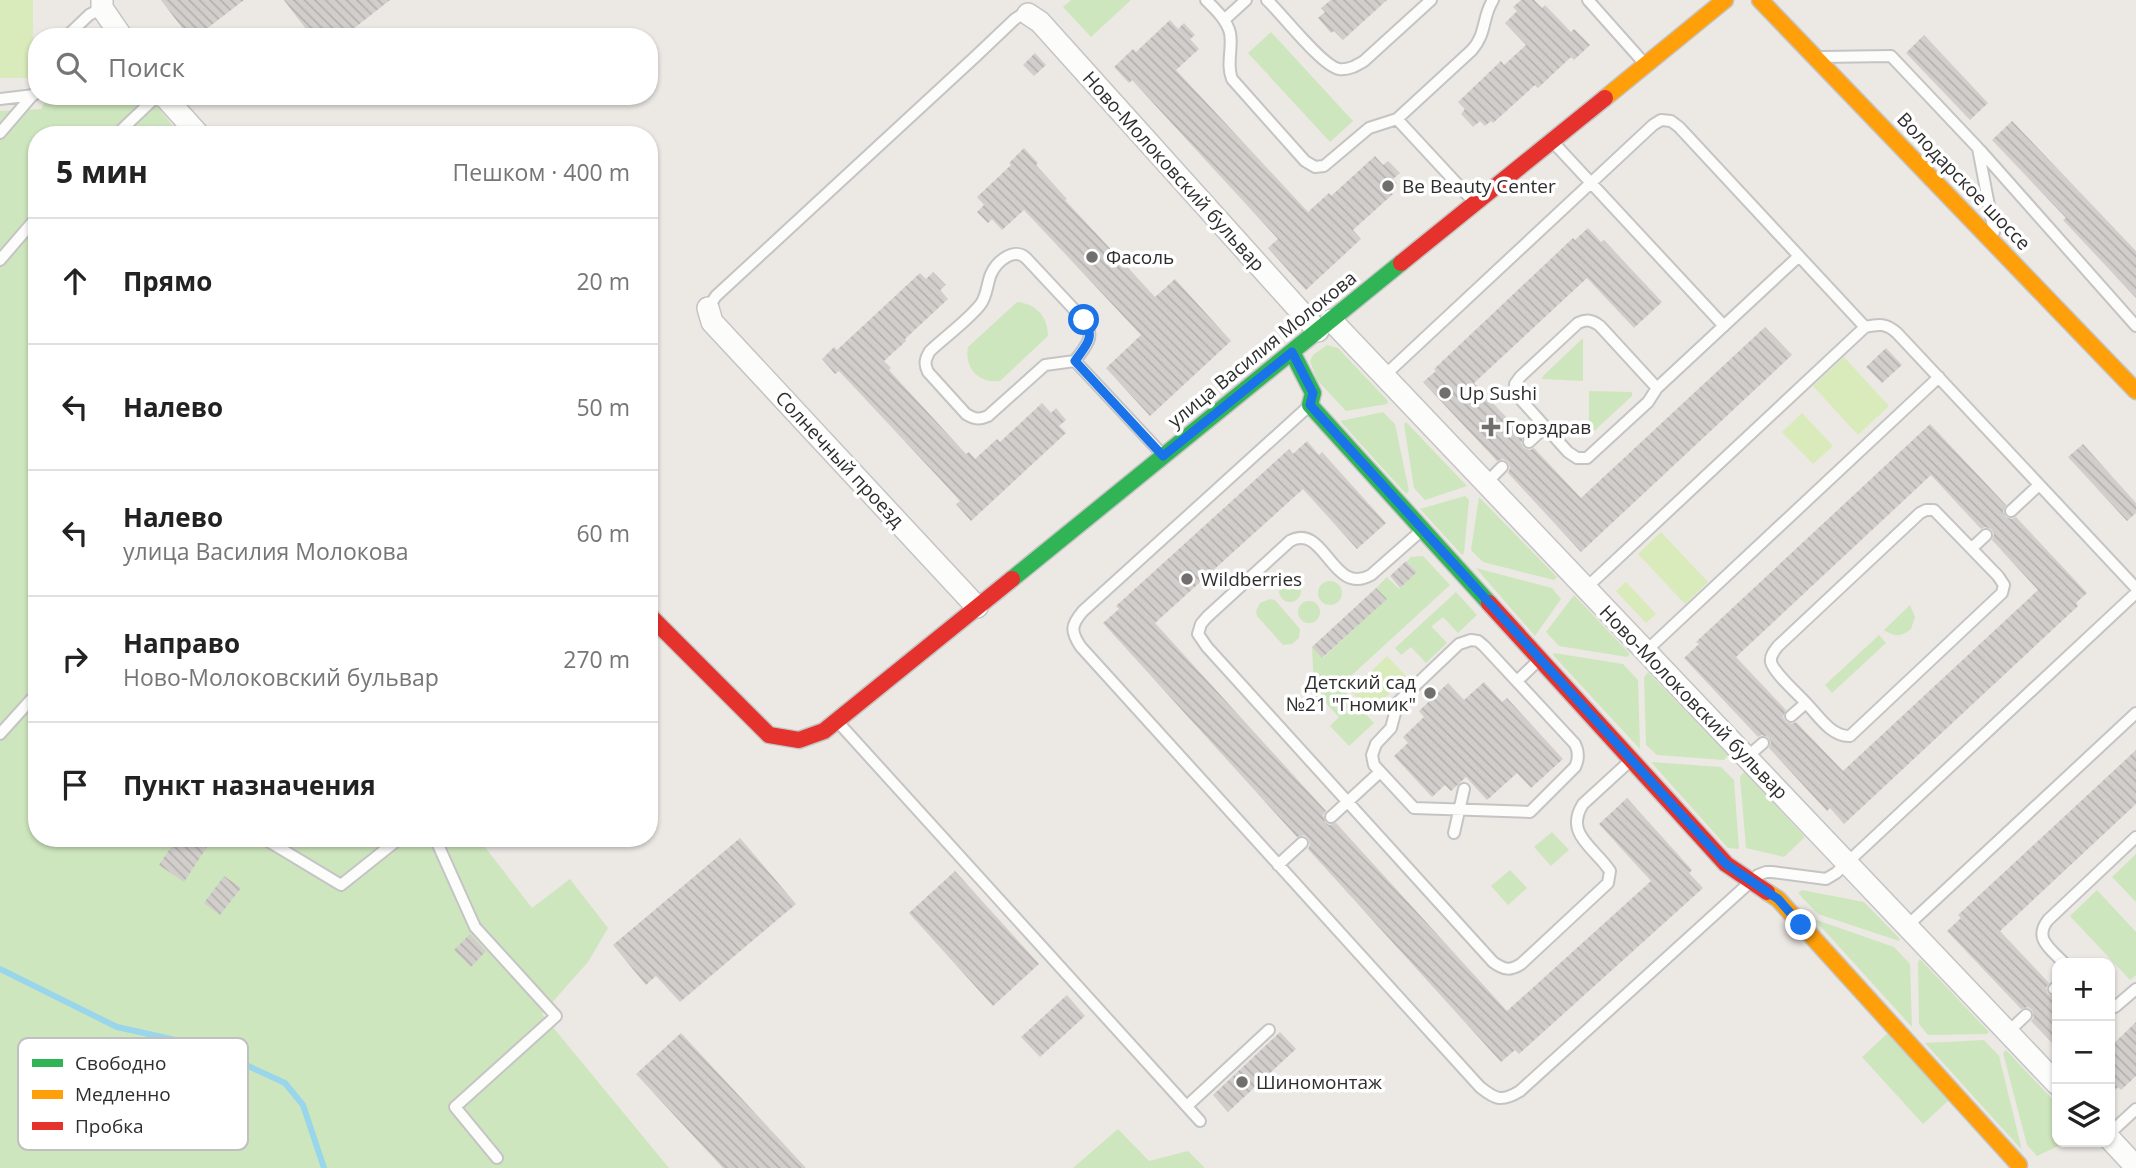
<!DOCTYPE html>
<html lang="ru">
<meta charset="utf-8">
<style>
:root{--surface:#fff;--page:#f6f6f6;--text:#222;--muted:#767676;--line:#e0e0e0}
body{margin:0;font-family:"Open Sans",sans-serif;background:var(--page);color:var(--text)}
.controls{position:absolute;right:21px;bottom:21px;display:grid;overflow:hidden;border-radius:14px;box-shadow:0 2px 5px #0004}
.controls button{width:63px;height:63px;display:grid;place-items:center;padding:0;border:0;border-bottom:2px solid var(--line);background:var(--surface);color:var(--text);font:35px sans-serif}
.stop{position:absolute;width:21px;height:21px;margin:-16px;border:5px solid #1a73e8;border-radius:50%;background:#fff}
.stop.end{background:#1a73e8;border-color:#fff;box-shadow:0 2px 7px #0008}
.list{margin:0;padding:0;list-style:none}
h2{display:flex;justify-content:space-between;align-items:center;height:91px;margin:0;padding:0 28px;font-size:30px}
h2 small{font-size:23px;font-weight:400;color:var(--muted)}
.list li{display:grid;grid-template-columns:46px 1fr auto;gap:21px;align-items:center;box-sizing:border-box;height:126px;padding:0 28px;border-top:2px solid var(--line)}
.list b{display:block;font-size:26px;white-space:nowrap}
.list p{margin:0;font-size:23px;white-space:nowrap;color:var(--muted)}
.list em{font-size:23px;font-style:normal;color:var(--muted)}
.icon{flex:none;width:38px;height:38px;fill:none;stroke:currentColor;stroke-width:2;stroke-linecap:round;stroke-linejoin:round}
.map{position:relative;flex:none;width:2136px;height:1168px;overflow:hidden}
.search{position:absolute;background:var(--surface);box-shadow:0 2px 5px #0004;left:28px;top:28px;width:630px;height:77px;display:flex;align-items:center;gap:18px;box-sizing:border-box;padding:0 24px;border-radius:28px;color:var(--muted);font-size:26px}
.panel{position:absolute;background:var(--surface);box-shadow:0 2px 5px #0004;left:28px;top:126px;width:630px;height:721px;border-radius:28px}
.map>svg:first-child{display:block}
.green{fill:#cee6be}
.pitch{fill:#d9eabb}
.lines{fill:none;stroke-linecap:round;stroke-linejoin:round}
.stream{stroke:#99d6ec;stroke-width:6}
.building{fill:url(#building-back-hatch);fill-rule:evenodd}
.lane-casing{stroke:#c5c4c5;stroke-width:14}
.street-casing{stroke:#c5c4c5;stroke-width:24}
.fast-casing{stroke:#c5c4c5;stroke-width:19}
.slow-casing{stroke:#c5c4c5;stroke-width:19}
.jam-casing{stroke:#c5c4c5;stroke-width:19}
.lane{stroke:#fcfcfb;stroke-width:10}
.street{stroke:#fcfcfb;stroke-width:21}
.fast{stroke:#30b455;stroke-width:16}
.slow{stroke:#ff9f0a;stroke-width:16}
.jam{stroke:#e5322d;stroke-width:16}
.route{stroke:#1a73e8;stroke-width:9}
.poi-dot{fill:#706f6e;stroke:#fff;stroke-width:2.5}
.labels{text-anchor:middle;stroke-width:7;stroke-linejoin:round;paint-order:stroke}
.street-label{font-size:19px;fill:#2e2e2e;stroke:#fff}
.poi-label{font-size:19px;fill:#2e2e2e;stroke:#fff;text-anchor:start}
.key{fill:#fff;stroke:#c0c0c0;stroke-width:2}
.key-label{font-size:19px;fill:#2e2e2e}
</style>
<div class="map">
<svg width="2136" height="1168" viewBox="0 0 2136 1168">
<defs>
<pattern id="building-back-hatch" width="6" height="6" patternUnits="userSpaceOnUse" patternTransform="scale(1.75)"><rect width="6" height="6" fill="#d1cecb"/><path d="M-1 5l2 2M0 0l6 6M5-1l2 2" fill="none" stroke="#b4b1af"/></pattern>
</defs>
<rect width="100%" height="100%" fill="#ece8e4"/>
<path class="green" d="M1071,0h60l-40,37 -28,-30z
M1271,32l82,89 -23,21 -82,-89z
M48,96h101l31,39h-143v703h441l54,70 38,-29 38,49 -20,34 -46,52 127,154h-669v-1057l41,-2z
M1017,302c19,2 31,14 31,34l-48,45c-21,3 -36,-13 -32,-34z
M1582,339h1v42l-41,-2 1,-3z
M1327,345l11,3 50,53 -1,3 -41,7 -29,-31 -7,-19 3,-6z
M1589,391l43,1v4l-39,36h-4z
M1383,412l12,12 14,67 -3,3 -66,-73z
M1406,422l61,64 -42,14 -11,-12 -10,-64z
M1465,496l4,4 -5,53 -2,2 -42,-46z
M1479,497l78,80 -3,3 -71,-18 -12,-12z
M1423,556l27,29 -110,101 34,37 -25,23 -19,-20 9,-9 -15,-16 -9,8 -3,-62 11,11 63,-59 -10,-11 11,-11 12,12 18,-17 -10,-11 4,-4z
M1476,568l76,20 9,11 -26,37z
M1279 591a11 11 0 1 1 22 0a11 11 0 1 1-22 0Z
M1318 593a12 12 0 1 1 24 0a12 12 0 1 1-24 0Z
M1456,592l21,23 -19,18 -15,-16 -10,8 -1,2 15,16 -21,20 -15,-16 -10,8 -6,-7z
M1574,595l56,59 -3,3 -68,-11 -13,-14z
M1270,599l5,1 25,29 -1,9 -7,6 -9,1 -26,-29 -1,-5 4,-8z
M1298 612a11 11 0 1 1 22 0a11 11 0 1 1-22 0Z
M1910,605l5,12 -4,12c-9,8 -17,8 -27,1z
M1879,635l7,8 -54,50 -7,-8z
M1554,653l69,11 15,16 2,69 -87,-94z
M1648,672l80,83 -4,5 -67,-5 -11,-10 -2,-68z
M1651,762l70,5 13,13 5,69 -11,-1z
M1744,772l61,65 -21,20 -38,-9 -6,-71z
M1552,832l17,18 -18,16 -17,-19z
M2136,854v48l-24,-25z
M1510,870l17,18 -19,17 -17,-19z
M1802,890l62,12 36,37 -1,2 -81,-27 -20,-21z
M2097,890l39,42v43l-6,5 -60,-64z
M1814,919l80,28 16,17 2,63z
M1920,959l69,73 -2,2 -59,1 -9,-11 -1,-62z
M1888,1033l61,67 -26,24 -61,-67z
M1984,1040l15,16 23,94 -97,-107z
M2006,1050l51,54v38h10l-30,14 -10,-11 -24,-92z
M1118,1129l31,32 39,-10 17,17h-132z"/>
<path class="pitch" d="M0,0h33v78h-33z
M1844,357l45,49 -31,29 -45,-49z
M1802,413l31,33 -20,18 -31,-32z
M1661,532l47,50 -23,22 -47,-50z
M1626,582l30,32 -10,9 -30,-32z
M1387,656l20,21 -37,35 -19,-21z"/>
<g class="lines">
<path class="stream" d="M0,969l117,58 90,20 78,36 18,22 21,63"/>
</g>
<path class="building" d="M161,0h83l-48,37h-7z
M284,0h106l-47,37h-31z
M1331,0h56l-44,40 -9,-9 -3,2 -13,-15 7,-6 -4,-4z
M1521,0h13l8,8 3,-3 26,27 3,-3 16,16 -16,15 -3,-3 -33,31 -3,-3 -42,38 -2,-2 -6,5 -5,-5 -7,6 -12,-13 4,-5 -7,-7 43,-41 3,4 22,-20 -21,-22 12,-12 -4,-4z
M1170,20l8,9 6,-6 11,12 -5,4 9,10 -23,21 132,142 21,-19 2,3 44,-40 8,9 5,-4 12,12 -7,6 4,4 -7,7 3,4 -40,36 8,9 -55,51 -38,-42 10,-9 -146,-159 -3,3 -15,-16 19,-18 3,3z
M1924,35l64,68 -18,17 -64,-67z
M1035,53l11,12 -12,11 -11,-11z
M2012,121l124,130v47l-73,-78 3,-2 -74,-78z
M1024,148l14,15 -2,2 31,34 -2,1 90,97 20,-18 56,62 -81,75 -44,-48 35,-33 -117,-125 -22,20 -10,-11 -4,4 -11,-11 7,-7 -7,-8 34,-32 -2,-2z
M1588,228l13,14 3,-2 58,62 -28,26 -47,-50 -113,105 50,53 -3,7 3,5 6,2 4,-2 47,50 184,-171 27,28 -211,197 -73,-79 2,-5 -2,-6 -5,-3 -6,2 -74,-79 13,-11 -2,-2 139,-131 2,2z
M933,272l13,13 -6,5 8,9 -43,40 1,2 -22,20 7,7 -2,2 77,84 3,-2 6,7 22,-20 3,3 42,-39 9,10 5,-5 10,12 -7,6 7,7 -95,88 -15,-17 4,-3 -20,-22 -101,-108 -4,3 -13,-15 12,-12 3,3 83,-77 6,6z
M1886,348l16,17 -20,18 -16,-16z
M1930,424l76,81 -3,7 3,5 6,2 4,-2 71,76 -11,10 2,3 -234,218 -14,-16 -3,3 -58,-63 2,-6 -3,-5 -6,-2 -4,2 -74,-79 15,-14 -3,-2zM1931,475l50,54 4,-2 6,2 3,5 -2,6 46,50 -195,181 -47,-49 -4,2 -6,-2 -3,-5 3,-7 -50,-53z
M1307,441l12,14 3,-3 64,71 -29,26 -54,-60 -148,134 171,188 -3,4 2,7 4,3 7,-2 171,188 144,-130 -52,-57 28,-26 65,72 -3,3 14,15 -184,166 -4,-4 -14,12 -193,-213 2,-4 -2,-7 -4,-3 -7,2 -194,-214 16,-14 -3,-3 173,-157 4,5z
M2083,444l53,59v10l-9,8 -59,-64z
M1406,561l11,11 -17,16 -10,-12z
M1376,588l11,11 -65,59 -10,-11z
M1484,682l18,20 5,-4 56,61 -32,29 -14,-15 -30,27 -21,-23 -15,14 -6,-6 -13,12 -38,-41 14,-13 -5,-6 21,-20 -5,-6 29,-28 16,17z
M2136,750v54l-136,127 49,52 -3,5 2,6 5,3 4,-1v52l-26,-27 3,-4 -2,-7 -4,-3 -7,2 -74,-78 14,-13 -3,-3z
M177,838h36l-29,44 -25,-17z
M740,838l56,66 -116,98 -24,-26 -10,9 -33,-40z
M955,871l84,93 -46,42 -84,-93z
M224,876l17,12 -21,27 -16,-12z
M470,934l16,17 -15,16 -17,-17z
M1067,995l18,21 -45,41 -19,-20z
M2136,1022v54l-15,14 -3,-3 -8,8v-48z
M1280,1032l16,17 -68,63 -15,-17z
M681,1033l125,135h-83l-87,-94z"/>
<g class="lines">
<g class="lane-casing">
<path id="lane" d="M1206,0c9,9 21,20 24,33 3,15 -4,31 2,46l73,82 10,6 9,-1 45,-38 28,-9 75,-69c15,-17 10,-33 21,-50
M1267,0c15,14 55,66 72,69 10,1 17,-3 25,-8l67,-61
M1588,0l56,63
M1224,20l22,-20
M66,37l23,-22 13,-7
M1821,57l70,-1 87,92 16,84
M0,99l34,-4
M1397,119l76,82
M0,133l37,-43
M116,135l41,-39
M1552,141l172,185
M1980,150l156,176
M0,260l37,-43
M708,308l8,-12 260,-240 39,-37 6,-4 7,-1
M1865,327c14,-3 21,-4 32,6l239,255
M1075,361c11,-16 21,-23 9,-41l-58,-62c-12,-11 -29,3 -35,16 -4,9 -4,23 -11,31 -14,17 -34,31 -50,46 -5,8 -6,13 -2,21l38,42c8,5 13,6 22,2l57,-51 30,-4 87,93
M1384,376l269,-251 8,-5 10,1 8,6 186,200 -279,261
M1657,388l-57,-62c-8,-6 -13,-7 -22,-3l-58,54 -5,7 -1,8 54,60 9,6h10l61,-56 9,-14 142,-132
M1309,406l-226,205c-12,14 -13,20 -2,36l399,440c16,13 22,15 40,4l238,-216 8,-3h6l54,7 10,-6 300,-280
M1529,442l16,-15
M1486,483l16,-16
M2011,511l28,-26
M1422,530l-51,45c-39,22 -46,-53 -81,-34l-83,76 -6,7 -3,10 9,13 286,315c11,8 17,9 28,2l87,-81 2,-12c-16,-24 -46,-37 -27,-67l48,-44
M1972,548l14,-13
M1471,640l7,1 6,5 91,98c4,8 4,15 0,23l-45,45 -116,-4 -40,-43 -2,-10 4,-11 15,-16 7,-26 61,-58z
M1646,651l293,-274
M1517,681l23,-22
M1791,716l15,-13c-8,-9 -32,-30 -35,-41 -1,-6 3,-11 7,-16l142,-133 6,-3h8l64,66 6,9 -2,8 -152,143c-19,1 -32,-21 -44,-33
M837,721l363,400
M0,734l37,-41
M1747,757l16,-14
M1331,817l49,-45
M1454,833l10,-44
M263,838l78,47 59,-47
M435,838l40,89 81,89 -101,91 42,51
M1278,865l24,-22
M1907,926l229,-213
M2064,963c-13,-14 -31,-24 -16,-43l88,-83
M2054,989l3,-3
M2110,1007h5l21,-18
M2008,1032l18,-17
M1187,1106l82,-76
M2110,1133l26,-24"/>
</g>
<g class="street-casing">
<path id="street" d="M102,0v8l20,29
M1028,14l12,8 278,309
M164,96l35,39
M708,308l4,14 265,285
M1331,320l726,764
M2110,1139l26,28"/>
</g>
<g class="fast-casing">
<path id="fast" d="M1292,352l21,41 -3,12 179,198
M1012,579l389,-316"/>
</g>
<g class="slow-casing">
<path id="slow" d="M1760,0l376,391
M1605,98l120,-98
M1767,892l11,7 241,266"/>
</g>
<g class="jam-casing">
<path id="jam" d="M1401,263l204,-165
M1489,603l237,261 41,28
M649,615l120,120 30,5 25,-9 188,-152"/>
</g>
<use href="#lane" class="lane"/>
<use href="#street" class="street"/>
<use href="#fast" class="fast"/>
<use href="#slow" class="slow"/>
<use href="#jam" class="jam"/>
</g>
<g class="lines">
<path class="route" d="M1084,320c12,18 2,25 -9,41l88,95 129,-104 21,41 -3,12 416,459 52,35 23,26"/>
</g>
<g class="poi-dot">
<circle cx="1388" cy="186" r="7"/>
<circle cx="1092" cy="257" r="7"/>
<circle cx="1445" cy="393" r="7"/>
<path d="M1487.5 416.5h7v7h7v7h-7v7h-7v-7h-7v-7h7z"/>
<circle cx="1187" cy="579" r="7"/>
<circle cx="1430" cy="693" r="7"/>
<circle cx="1242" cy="1082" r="7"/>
</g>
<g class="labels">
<g class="street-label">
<text transform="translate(1174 171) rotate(48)" y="7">Ново-Молоковский бульвар</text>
<text transform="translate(1964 181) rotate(46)" y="7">Володарское шоссе</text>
<text transform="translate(1262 349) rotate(-39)" y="7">улица Василия Молокова</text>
<text transform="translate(840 459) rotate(47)" y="7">Солнечный проезд</text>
<text transform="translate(1694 702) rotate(46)" y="7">Ново-Молоковский бульвар</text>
</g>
<g class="poi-label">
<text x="1402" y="193">Be Beauty Center</text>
<text x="1106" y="264">Фасоль</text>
<text x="1459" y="400">Up Sushi</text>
<text x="1505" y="434">Горздрав</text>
<text x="1201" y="586">Wildberries</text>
<text x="1416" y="689" text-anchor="end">Детский сад<tspan x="1416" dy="22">№21 "Гномик"</tspan></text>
<text x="1256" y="1089">Шиномонтаж</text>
</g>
</g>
<rect x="18" y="1038" width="230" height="112" rx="10" class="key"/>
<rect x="32" y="1059" width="31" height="8" fill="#30b455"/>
<rect x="32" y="1090" width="31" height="9" fill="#ff9f0a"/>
<rect x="32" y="1122" width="31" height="8" fill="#e5322d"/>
<g class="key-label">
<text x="75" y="1070">Свободно</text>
<text x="75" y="1101">Медленно</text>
<text x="75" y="1133">Пробка</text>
</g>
</svg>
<div class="controls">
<button>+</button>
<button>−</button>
<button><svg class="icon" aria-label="layers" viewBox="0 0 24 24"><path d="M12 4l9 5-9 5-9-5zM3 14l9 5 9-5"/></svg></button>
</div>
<div class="stop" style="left:1084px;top:320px"></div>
<div class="stop end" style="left:1801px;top:925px"></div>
<div class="search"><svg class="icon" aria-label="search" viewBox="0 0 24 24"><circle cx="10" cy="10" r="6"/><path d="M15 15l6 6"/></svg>Поиск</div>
<section class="panel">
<h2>5 мин<small>Пешком · 400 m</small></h2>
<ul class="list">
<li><svg class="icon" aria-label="ahead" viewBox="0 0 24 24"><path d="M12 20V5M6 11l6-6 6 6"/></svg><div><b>Прямо</b></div><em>20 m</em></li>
<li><svg class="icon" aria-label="left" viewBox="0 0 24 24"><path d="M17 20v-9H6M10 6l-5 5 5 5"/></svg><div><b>Налево</b></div><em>50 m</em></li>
<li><svg class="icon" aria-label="left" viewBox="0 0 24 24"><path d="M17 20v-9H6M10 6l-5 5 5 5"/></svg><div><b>Налево</b><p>улица Василия Молокова</p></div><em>60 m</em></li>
<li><svg class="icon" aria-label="right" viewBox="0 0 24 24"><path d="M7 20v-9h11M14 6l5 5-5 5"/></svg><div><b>Направо</b><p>Ново-Молоковский бульвар</p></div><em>270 m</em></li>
<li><svg class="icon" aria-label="arrive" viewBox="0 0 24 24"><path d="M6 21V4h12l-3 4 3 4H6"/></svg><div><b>Пункт назначения</b></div></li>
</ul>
</section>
</div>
